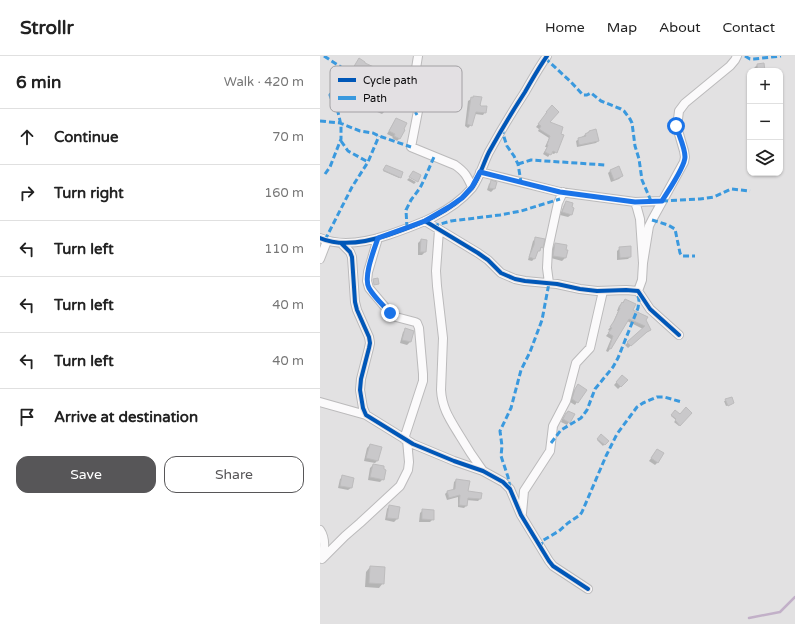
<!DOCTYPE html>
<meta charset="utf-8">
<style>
:root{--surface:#fff;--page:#f2f2f2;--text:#222;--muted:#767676;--line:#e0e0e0;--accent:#575658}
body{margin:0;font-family:"Varela Round",sans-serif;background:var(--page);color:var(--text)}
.controls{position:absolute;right:12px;top:12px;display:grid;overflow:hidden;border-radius:8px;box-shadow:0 1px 3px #0004}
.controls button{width:36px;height:36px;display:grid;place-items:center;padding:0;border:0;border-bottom:1px solid var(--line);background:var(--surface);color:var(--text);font:20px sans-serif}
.stop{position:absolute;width:12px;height:12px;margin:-9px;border:3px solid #1a73e8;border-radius:50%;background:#fff}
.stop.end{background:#1a73e8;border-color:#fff;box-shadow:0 1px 4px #0008}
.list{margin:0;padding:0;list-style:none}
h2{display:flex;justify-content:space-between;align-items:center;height:52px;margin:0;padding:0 16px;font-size:17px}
h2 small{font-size:13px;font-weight:400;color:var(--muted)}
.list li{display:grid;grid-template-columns:26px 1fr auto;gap:12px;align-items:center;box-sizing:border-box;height:56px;padding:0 16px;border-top:1px solid var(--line)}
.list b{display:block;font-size:15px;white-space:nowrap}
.list em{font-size:13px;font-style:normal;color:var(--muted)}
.actions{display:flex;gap:8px;padding:12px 16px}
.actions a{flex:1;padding:9px 0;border:1px solid var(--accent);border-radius:12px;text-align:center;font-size:14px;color:var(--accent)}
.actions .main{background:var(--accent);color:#fff}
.icon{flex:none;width:22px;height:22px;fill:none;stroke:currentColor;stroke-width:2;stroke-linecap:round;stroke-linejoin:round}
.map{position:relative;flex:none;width:475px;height:568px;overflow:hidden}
header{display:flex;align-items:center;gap:24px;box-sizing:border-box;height:56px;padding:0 20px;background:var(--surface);border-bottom:1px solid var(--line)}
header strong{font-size:19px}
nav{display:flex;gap:22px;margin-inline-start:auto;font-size:14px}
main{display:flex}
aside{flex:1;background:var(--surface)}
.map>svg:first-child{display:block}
.shadow{fill:#0003}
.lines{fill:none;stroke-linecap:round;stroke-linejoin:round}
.stream{stroke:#c2b0c8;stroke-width:2.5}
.building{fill:#c9c8ca;stroke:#bdbcbd}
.street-casing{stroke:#bbbabb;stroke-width:10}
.street{stroke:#fbfafb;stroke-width:8}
.quiet{stroke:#3a99de;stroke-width:3;stroke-dasharray:6 3;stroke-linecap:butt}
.cycleway-casing{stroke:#e3e0e3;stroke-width:6}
.cycleway{stroke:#0057b8;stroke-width:4}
.route{stroke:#1a73e8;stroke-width:5}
.key{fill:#e3e0e3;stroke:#a2a0a3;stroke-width:1}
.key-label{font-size:11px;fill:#0c0b0d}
</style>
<header>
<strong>Strollr</strong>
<nav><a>Home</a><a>Map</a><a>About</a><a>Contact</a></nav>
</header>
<main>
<aside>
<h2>6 min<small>Walk · 420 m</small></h2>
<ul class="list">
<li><svg class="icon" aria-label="ahead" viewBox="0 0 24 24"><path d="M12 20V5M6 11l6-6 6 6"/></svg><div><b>Continue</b></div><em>70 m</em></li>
<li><svg class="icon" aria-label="right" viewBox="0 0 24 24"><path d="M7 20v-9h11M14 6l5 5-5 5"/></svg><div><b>Turn right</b></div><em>160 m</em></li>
<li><svg class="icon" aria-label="left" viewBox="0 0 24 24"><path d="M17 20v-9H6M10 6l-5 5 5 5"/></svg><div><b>Turn left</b></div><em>110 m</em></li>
<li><svg class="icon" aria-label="left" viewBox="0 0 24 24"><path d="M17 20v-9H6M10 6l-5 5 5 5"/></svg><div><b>Turn left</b></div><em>40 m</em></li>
<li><svg class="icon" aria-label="left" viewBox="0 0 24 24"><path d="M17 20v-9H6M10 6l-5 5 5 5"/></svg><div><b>Turn left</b></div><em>40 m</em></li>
<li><svg class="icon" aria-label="arrive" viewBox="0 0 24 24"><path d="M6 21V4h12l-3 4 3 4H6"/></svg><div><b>Arrive at destination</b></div></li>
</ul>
<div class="actions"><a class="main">Save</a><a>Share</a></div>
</aside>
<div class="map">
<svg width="475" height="568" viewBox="0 0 475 568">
<rect width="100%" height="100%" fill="#e2e1e2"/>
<path class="shadow" d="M39,3l11,18 -2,2 -16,-9z
M437,9l7,6h-10l1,-1 -1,-2z
M58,38l7,17 -3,3 -12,-5 5,-12z
M154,41l7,1 -1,9 5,5 -2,3 -8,-1 -4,11 -3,3 -3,-2 3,-25z
M232,51l-4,16 8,29 -2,2 -3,-1 -3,4 -5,-3 4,-7h-2l4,-9 -11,-7 1,-2 -3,-2 10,-12 -1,-1z
M77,63l3,19 -3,3 -5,-3 1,-1 -6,-3 7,-12z
M269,76l9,9 -2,2 -19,4 -1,-6z
M65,111l15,10 -1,1 -16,-7z
M291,114l11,6 -3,3 -8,3 -3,-9z
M89,122l7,4 -2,2 -7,-4z
M171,126l5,1 -2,6 -3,3 -4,-2 2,-6z
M246,146l5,5v8l-3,2 -8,-2 4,-10z
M216,182l6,9 -6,6 -2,6 -2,2 -4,-1 5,-19z
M101,184l5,1 -1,11 -3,3h-4v-12z
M235,188l10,14 -3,3 -11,-3 2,-11z
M300,192l10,9 -2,2 -11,1v-9z
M305,244l7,11 13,9 5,10 -7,5 -15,13 -3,-3 18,-16 -16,-8 -17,28 -2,3 -2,-1 5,-12 -5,-3 4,-5 -2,-1 4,-5 6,-14h-1l2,-5z
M86,274l7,1 -3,11 -3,3 -7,-2 3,-11z
M302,320l-1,10 -3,3 -4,-4z
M258,329l-1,17 -2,3 -5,-3 2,-9z
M411,343l1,5 -6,2 -2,-5z
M355,355l5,4 11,-2 -12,13 -5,-4 2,-2 -5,-4z
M249,356v10l-2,3 -6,-3 2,-5z
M281,380l6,5 -4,5 -6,-6z
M50,389l7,16 -2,2 -11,-2 3,-13z
M335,397l3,9 -3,3 -6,-4z
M53,409l10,14 -3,3 -12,-2 2,-12z
M23,421l8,11 -3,2 -10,-2 2,-9z
M136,424l11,12 13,7 -2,2 -12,-1v6l-2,2 -6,-1v-10l-11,3 -2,-6 2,-2 6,-2 1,-8z
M69,450l10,2 -2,11 -3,3 -9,-2 2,-11z
M103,454l10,9 -3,3h-11l1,-9z
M50,511l13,16 -4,5 -14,-1 1,-15z"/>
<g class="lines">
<path class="stream" d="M429,562l31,-6 15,-15"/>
</g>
<path class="building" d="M39,2l6,4v1l11,5 -5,10 -18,-10z
M444,7l1,8h-7l-1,-7z
M153,40l9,1 -2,8 1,1h6l-1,7 -10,-1 -4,14 -5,-2 4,-27 2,1z
M232,49l7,7 -9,10 13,5 -2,7 3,1 -7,18 -4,-2 -2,4 -6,-3 3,-7h-1l3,-9 -11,-7 2,-3 -3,-2 9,-12h-1z
M76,62l11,5 -3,6 1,1 -5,9 -6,-3 1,-2 -6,-3z
M276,73l3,12 -20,4 -1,-7 8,-2 -1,-2 4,-2v-1z
M66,109l17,7 -2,6 -18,-8z
M299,110l4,10 -9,4 -4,-10z
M93,115l8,4 -3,7 -9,-5z
M171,124l6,2 -2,7 -6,-1z
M246,145l7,2 -1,4 2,1 -2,7 -10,-3z
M215,181l10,2 -2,9 -2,-1 -1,4h-2l-3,8 -6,-2 5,-12z
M101,183l6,1 -1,12h-6z
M235,187l12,2 -1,5h2l-2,8 -13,-2z
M311,190v11l-11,1 -1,-11z
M58,222l1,6 -5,1 -1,-6z
M305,243l11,5 -3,6 15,7 -2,3 5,10 -4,2 -16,14 -4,-4 18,-16 -16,-7 -18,30 -2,-1 4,-12 -5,-3 4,-5 -2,-1 4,-6 6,-13h-1l3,-6 1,1z
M85,272l9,3 -3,11 -9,-2z
M302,319l6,5 -7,7 -5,-5z
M258,328l9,6 -9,13 -6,-4 3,-10z
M412,341l2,6 -6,3 -3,-7z
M366,351l6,6 -12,13 -5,-6 1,-1 -5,-4 4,-5 5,4z
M248,355l7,3 -5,9 -7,-4 3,-6h1z
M281,378l8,7 -4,4 -8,-6z
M50,388l12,3 -4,14 -12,-3z
M337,393l7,4 -6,10 -7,-5z
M53,408l11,2v3l2,1 -2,10 -14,-3z
M22,419l12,3 -2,10 -12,-2z
M136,423l14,2 -2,10 14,2 -1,6 -13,-1 -1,8 -8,-1 1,-10 -11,3 -2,-7 8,-2z
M69,449l11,2 -2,12 -11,-1z
M102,453l12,1v10l-12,-1z
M50,510l15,1 -1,17 -15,-1z"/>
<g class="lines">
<g class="street-casing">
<path id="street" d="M98,0l-4,25 5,25 -8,41 44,18c10,7 12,11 17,22
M160,116l80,20 75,10 27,-1
M315,146l2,6 3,11 3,44 -1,17 -4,11
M105,165l53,32 10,7 13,13 14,6 10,2 32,3 23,5 17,2 29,-1 12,1 12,18 29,26
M119,174l-3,41 1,15 6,52 -2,52c1,19 10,31 19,46 7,12 15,24 23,35
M0,182c21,9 47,4 68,-3 29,-10 63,-22 84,-47 8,-11 11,-24 17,-36 11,-20 23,-40 36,-60 7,-12 14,-25 22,-36
M58,182l-10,34 -1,9 2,7 21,25 6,4 19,5 2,1 2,5 4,46v7l-19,58
M21,187l9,9 2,5 3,45 2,8 12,27 1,6 -1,5 -8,31 -1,11 3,18 3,7 47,29 41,17 29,10 20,11 7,7 11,26 28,46 4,5 35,23
M0,203l7,-18
M323,207l6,-37 3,-6 32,-58 1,-5 -1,-6 -7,-24 2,-16 6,-8 45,-37 5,-6 2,-4
M229,227l-2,-15 1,-19 8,-37 2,-9 5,-11
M0,346l46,13
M202,457l2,-22 26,-40 3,-25 13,-25 10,-38 14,-15 13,-57
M0,474c6,9 5,18 2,28
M2,503l23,-23 15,-13 40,-37 8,-16 1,-8 -2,-22"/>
</g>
<use href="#street" class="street"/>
<path class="quiet" d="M4,0l17,11 69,38 3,3 4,7
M425,0l5,3h4l27,-3
M225,2l26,24 12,13h4l4,-2 10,8 20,8 3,2 6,8 2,4 3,23 4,13 3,21 9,21
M0,65l20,2 20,8 13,2 6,3 32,11
M182,72l2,9 3,9 7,10 4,8 3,18
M21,85l7,10 20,11
M198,108l13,-4 75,5
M5,118l5,-7 11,-28v-14l-4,-17 -1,-4 -5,-6 -1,-3 13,-26
M342,145l38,-2 14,-2 17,-8 19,2
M332,164l16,5 7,4 5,24 2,3h13
M113,170l18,-5 49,-6 21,-4 39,-12
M87,172l-1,-18 5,-10 9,-12 4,-8 10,-23
M5,184l27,-53 16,-25 11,-26
M231,387l10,-13 20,-12 6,-8 8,-21 18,-22 5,-9 20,-50 1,-7 -1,-8
M190,432l-2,-11 -7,-21 1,-10 -2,-15 11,-23 10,-38 9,-18 12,-32 7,-37
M221,492l1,-7 17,-10 9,-8 12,-8 2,-3 24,-56 11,-22 20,-27 6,-4 14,-6h7l18,5"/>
<g class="cycleway-casing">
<path id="cycleway" d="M105,165l53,32 10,7 13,13 14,6 10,2 32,3 23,5 17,2 29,-1 12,1 12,18 29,26
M0,182c21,9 47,4 68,-3 29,-10 63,-22 84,-47 8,-11 11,-24 17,-36 11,-20 23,-40 36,-60 7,-12 14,-25 22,-36
M21,187l9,9 2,5 3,45 2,8 12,27 1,6 -1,5 -8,31 -1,11 3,18 3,7 47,29 41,17 29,10 20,11 7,7 11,26 28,46 4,5 35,23"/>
</g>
<use href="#cycleway" class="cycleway"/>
</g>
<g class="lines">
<path class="route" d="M70,257c-7,-8 -16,-16 -21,-25 -6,-11 5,-38 9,-50l47,-17 24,-14 13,-9 10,-11 8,-15 80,20 75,10 27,-1c6,-10 23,-34 23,-44 0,-10 -6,-21 -9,-31"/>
</g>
<rect x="10" y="10" width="132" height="46" rx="6" class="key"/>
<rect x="18" y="22" width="18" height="4" fill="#0057b8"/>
<rect x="18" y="40" width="18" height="4" fill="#3a99de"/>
<g class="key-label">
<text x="43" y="28">Cycle path</text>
<text x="43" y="46">Path</text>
</g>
</svg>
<div class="controls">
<button>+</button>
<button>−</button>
<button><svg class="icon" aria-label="layers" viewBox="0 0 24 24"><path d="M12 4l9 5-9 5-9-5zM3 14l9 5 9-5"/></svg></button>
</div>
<div class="stop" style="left:356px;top:70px"></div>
<div class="stop end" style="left:70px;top:257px"></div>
</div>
</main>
